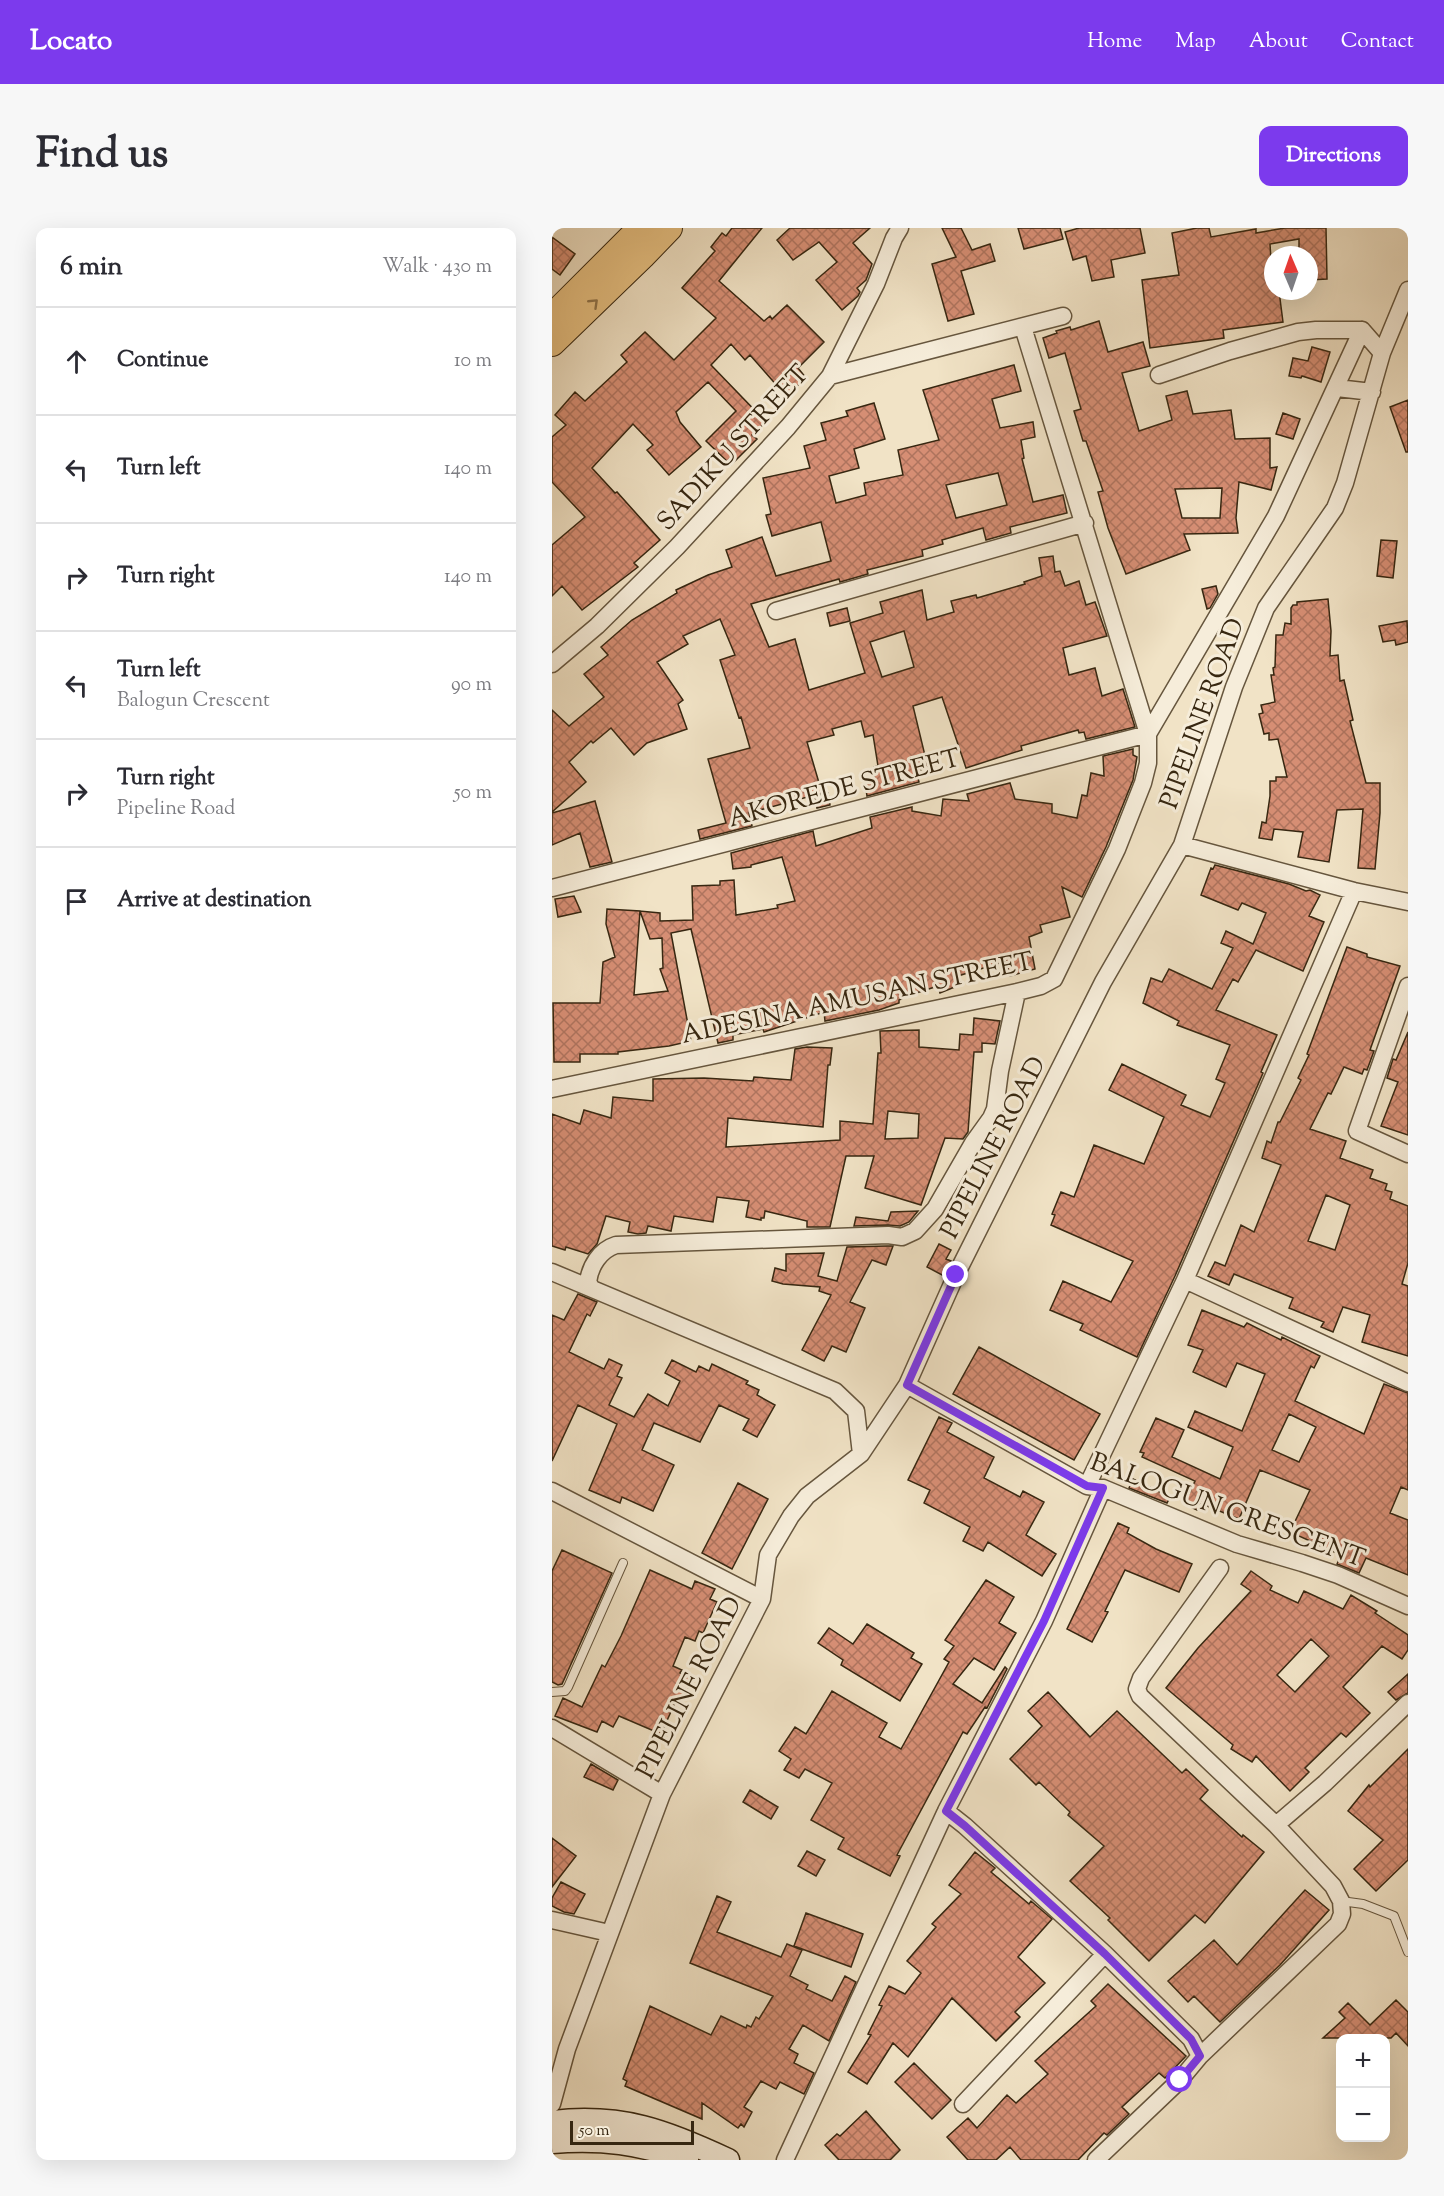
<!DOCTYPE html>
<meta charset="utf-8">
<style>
:root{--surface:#fff;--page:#f7f7f7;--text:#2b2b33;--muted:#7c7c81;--line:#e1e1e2;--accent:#7c3aed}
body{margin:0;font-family:"Sorts Mill Goudy",serif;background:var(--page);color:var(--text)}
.controls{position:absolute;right:18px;bottom:18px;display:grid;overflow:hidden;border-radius:12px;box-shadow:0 6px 24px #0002}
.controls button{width:54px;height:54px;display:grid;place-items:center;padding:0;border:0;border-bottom:2px solid var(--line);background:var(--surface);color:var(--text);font:30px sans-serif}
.compass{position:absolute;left:712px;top:18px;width:54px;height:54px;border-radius:50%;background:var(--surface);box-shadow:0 6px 24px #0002;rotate:358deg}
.scale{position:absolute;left:18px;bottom:15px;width:124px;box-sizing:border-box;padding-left:6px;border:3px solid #372711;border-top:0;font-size:16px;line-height:21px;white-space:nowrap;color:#372711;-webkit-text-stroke:4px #f6edda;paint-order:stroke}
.stop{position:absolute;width:18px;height:18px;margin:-14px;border:4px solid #7c3aed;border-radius:50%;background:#fff}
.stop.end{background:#7c3aed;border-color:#fff;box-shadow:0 2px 6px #0008}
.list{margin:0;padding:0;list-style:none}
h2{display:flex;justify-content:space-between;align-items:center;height:78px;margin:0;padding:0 24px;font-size:26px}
h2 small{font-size:20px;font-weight:400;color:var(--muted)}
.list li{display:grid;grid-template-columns:39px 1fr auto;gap:18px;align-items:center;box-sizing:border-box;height:108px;padding:0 24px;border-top:2px solid var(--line)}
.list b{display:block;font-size:22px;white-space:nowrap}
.list p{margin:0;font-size:20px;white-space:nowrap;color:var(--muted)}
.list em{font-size:20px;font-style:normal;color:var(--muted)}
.icon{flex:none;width:33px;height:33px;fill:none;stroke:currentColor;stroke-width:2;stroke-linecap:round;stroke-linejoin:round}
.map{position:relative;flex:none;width:856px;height:1932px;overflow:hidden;border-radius:12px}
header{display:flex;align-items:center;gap:36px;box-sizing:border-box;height:84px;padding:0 30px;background:var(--accent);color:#fff}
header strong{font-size:28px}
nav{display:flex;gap:33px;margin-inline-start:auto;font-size:21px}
.intro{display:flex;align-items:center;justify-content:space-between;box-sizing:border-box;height:144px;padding:0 36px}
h1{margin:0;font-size:42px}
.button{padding:15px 27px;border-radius:12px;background:var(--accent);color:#fff;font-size:21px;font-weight:700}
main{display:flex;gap:36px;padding:0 36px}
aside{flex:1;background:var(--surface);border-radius:12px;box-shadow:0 6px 24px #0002}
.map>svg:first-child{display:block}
.building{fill:url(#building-cross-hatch);stroke:#372711;stroke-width:1.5;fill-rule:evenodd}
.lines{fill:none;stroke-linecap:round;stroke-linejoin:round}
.service-casing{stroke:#66563e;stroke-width:10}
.minor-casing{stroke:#66563e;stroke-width:19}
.secondary-casing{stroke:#372711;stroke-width:25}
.primary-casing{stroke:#372711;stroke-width:28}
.service{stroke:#f6edda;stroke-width:8}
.minor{stroke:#f6edda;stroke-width:16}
.secondary{stroke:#f6edda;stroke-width:22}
.primary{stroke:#e8c283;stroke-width:26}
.oneway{stroke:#90744a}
.route{stroke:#7c3aed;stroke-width:8}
.labels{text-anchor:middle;stroke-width:6;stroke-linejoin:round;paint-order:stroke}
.street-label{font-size:26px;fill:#372711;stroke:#f6edda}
</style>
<header>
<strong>Locato</strong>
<nav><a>Home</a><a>Map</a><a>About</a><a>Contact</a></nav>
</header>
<div class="intro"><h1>Find us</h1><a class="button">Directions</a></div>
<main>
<aside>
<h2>6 min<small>Walk · 430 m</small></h2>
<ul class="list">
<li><svg class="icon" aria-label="ahead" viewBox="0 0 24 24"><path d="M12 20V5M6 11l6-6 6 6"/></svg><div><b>Continue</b></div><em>10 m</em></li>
<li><svg class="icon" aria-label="left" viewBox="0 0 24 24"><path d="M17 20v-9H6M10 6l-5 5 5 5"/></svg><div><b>Turn left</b></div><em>140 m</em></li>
<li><svg class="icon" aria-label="right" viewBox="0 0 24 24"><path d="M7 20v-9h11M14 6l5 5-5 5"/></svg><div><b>Turn right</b></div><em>140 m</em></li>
<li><svg class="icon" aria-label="left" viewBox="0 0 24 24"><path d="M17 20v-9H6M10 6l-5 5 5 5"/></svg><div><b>Turn left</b><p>Balogun Crescent</p></div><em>90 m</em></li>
<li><svg class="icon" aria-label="right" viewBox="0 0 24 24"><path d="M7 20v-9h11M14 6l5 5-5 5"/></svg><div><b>Turn right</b><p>Pipeline Road</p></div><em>50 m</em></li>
<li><svg class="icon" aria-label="arrive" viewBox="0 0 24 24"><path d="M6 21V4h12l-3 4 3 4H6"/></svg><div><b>Arrive at destination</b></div></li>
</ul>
</aside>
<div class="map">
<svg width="856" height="1932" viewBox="0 0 856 1932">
<defs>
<pattern id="building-cross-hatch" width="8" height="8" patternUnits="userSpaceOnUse" patternTransform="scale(1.5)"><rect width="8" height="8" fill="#d68e74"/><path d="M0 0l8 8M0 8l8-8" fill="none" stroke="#ae745e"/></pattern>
</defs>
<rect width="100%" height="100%" fill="#f1e3c6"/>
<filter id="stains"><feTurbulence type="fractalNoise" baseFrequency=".00333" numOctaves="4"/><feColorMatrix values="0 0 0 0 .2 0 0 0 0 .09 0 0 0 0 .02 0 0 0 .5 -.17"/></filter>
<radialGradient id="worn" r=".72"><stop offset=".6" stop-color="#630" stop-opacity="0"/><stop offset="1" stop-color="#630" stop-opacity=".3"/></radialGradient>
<path class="building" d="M180,0h30l-43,53 45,40 6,-5 2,3 15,-14 37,37 -26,26 8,10 -20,18 -36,-41 -5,5 -14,-16 -20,21 55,57 -14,13 5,4 -26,26 -25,-24 30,-30 -28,-29 -32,30 4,10 21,25 -32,28 -22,-25 6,-5 -20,-21 -41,44 23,25 2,-1 43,48 -26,23 4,4 -56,43 -20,-24 -10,10v-51l33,-28 -33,-35v-45l14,-12 -11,-10 20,-23 10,9 42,-39 -6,-7 24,-23 29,28 42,-42 -34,-30 33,-37 -4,-4 11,-14 4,3z
M238,0h80l-17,15 19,21 -6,16 -9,8 3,4 -2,4 -16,14 -26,-30 21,-18 -18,-20 -26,18 -16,-20z
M390,0h19l11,22 18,-6 5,17 -34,10 13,43 -26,7 -16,-57 24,-7z
M466,0h42l3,11 -39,10z
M527,0h61l5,25 -34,7 3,17 -22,4 -6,-25 -13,4 -8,-28z
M645,0h12l2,9 45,-8v4l29,-5h41l1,51 -18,1v-25h-10v-16l-29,5 3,47h6l4,31 -60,8 1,8 -74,10 -8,-68 37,-5 -7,-42z
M0,9l23,17 -15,21 -8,-6z
M547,93l9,31 35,-10 7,24 -28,7 17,58 33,-11 -6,-24 21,-5 6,23 38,-4 4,29 35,-1v30l7,-1 -6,23 -32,-8 -3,36 2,15 -54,1 6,16 -64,24 -18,-46 -10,-36 5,-1 -17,-50h-3l-9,-30 7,-2 -16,-56 -16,5 -6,-20 14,-5 -1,-2 14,-4 1,3zM670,260l-2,30h-38l-7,-29z
M760,119l18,5 -9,30 -19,-6 -1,2 -12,-2 4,-18 15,3z
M462,137l7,26 -29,8 8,29 33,-6 2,15 -14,3 3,18 -2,1 11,43 30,-7 4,18 -57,14 1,6 -25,7 -3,-12 -41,12 1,4 -21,6 1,6 -56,14 1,4 -28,8 -1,-3 -88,25 18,43 26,-8 14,51 56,-17 -15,-50 33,-10 -3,-11 42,-12 5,30 27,-8 -3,-11 25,-6 1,3 48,-14 -1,-2 18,-6 -3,-18 14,-2 2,16 5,-1 5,15 14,-5 7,24 9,-3 12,34 -44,12 6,27 26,-7 7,28 21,-7 12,38 -49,12 -2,-7 -5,1 -1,-3 -57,16 1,4 -56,18 -24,-71 -29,9 15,62 -12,3 3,11 -52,14 -2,-13 10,-3 -2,-10 1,-3 4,-1 -5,-31 -8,2 -4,-16 -29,8 2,6 -27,7 15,51 -73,20 3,13 -52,13 -2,-9 28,-7 -18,-64 42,-11 -9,-31 -2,1 -19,-58 15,-5 -15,-36 -37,17 5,8 -31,18 26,38 -5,4 9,25 -40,14 -13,12 -23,-27 -18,15 -2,-2 -22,21 17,20 -34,30v-102l17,16 35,-29 -20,-23 24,-19 -7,-8 31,-27 45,-27 -1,-3 32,-15 24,-8 -6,-17 36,-13 14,39 55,-15 -10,-39 -49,14 -6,-21 5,-1 -8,-36 47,-10 -6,-22 22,-6 -5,-17 27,-7 -2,-5 28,-8 11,36 -31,10 5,19 -30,8 7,27 30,-8 -2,-12 39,-8 -5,-25 41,-10 -16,-50zM446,245l9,32 -51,13 -10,-33zM352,403l10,36 -32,10 -12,-35z
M856,172v52h-2l-16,-45z
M731,185l17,6 -7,20 -17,-5z
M829,312l16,1 -4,37 -16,-2z
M664,358l2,8 -8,14 -3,1 -5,-20z
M776,371l3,32 -1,25 8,-1 2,26 4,-1 9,40 -3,1 16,62h14v30l-5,56 -17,-1 5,-59 -26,1 -8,52 -31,-5 5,-25 -29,-3 -2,11 -13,-2 3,-16 4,1 4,-27v-15h6v-4h11l-9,-38 -9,1v-7l-5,1 -5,-20 4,-1 -2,-8 14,-3 -4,-27h3l-1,-7 2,-1 1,-32h7l2,-12 6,1v-16l2,-3h4v-3z
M295,380l3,13 -20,5 -3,-13z
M855,393l1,21 -12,3 -1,-5 -12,2 -4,-16z
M581,521v6l4,2 -4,23 -27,67 -24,50 -20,-10 8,30 -30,8 2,7 -13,5 6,32 -25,7 -4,-15 -48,15 4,8 -22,9 -2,-7 -31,10 -8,4v3l-20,7 -54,11 -1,-9 -60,20 -1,-3 -30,6v5l-15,3 -27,-114 -20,4 20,108 -22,5 -51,6v2h-38v8h-26l-1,-59h47l3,-41 12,-5 -9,-33 1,-15 33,2 -6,84 34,-4 -8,-22 3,-1 -1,-30 -12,1 -10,-28 20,2v8l33,-1 -1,-34 28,-1v-4l14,-1 2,35 42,-7 -1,-3 18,-4 -13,-44 -31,8v2l-18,2 -2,-16 82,-22 3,15 56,-18 -2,-11 42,-10v4l29,5 2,-17 26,2 -2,-7 43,-11 5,16 37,5v9l25,5 5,-23 5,1 4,-23 13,3 -1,-20z
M276,565l2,12 -13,3 -2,-12z
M43,573l17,61 -22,5 -10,-34 -28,12v-32z
M663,637l74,19 17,7 4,-1 10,5 -11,21 15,6 -21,49 -47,-21 -18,32 -5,-3 -17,31 61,25 -16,37 2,1 -88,203 -38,81 -57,-27 3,-6 -33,-14 13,-29 48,21 22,-41 -82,-36 4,-10 -3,-1 9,-22 13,5 20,-52 50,19 20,-47 -55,-27 13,-26 64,31 -5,10 29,12 15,-34 -9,-4 14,-34 -53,-20 2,-4 -36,-18 8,-25 11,4 7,-13 43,20 21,-41 -12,-5 5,-12 27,13 13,-31 -24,-10 -4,7 -37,-15 10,-27 2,1z
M22,668l7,16 -23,5 -3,-18z
M795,719l20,7v3l33,9 -30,84 4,1 -7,19 -3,-1 -2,5 -18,-7 -13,27 -3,-1 -18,36 36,12 -6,17 33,12 -3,8 17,6 -2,6 7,2 -2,7 18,7v57l-6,21 6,2v70l-46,-14 8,-27 -27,-8 -10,25 -12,-5 3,-5 -35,-14 4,-10 -59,-24 -5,11 -21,-9 7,-14 10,4 16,-41 13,7 27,-67 -19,-7 5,-17 4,2 7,-21h2l21,-42 -3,-2 11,-23 -2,-1zM774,967l24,10 -15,45 -27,-9z
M422,790l26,3 -5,23 -13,-1v9h-8l-6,80 -5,7 -18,-1 -24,67 -56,-17 9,-32h-28l-16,71h-23v-6l-42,-10 -1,7h-3v2l-15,-3 3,-16 -32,-4 -4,25 -39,-6 -3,15 -23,-5 -2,7 -8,1 -10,-2 2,-10 -24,-6 -9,28 -9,10 -22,-7 -1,3 -13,-4v-132l28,10 4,-14 27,8 2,-21 40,4v-22l51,-1 49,3 1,-4 37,3 4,-31 12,-2 25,1 -2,17h-2l-5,62 -95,-9 -2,29 114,-7v-19l33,3 5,-71h3l-1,-22 39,-1v17l40,3 1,-16 13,1zM336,883l31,3 -1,24 -33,1z
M856,804v103l-27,-9 17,-44 -11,-4 6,-19 3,1z
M366,983l-9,11 -9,4 -12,-1 -34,1 2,-9 32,4 3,-9z
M387,1016l12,6 -5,9 5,2 -7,15 -17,-9z
M335,1018h6l-7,19 -14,-5 -22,42 15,6 -19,44 -14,-6 -8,15 -22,-11 29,-55 -12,-4 1,-4 -37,-3 -11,-3 3,-13 11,3v-17l38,-1 -6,23 19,5 10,-34z
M26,1066l19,8 -7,14 -3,-2 -18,38 35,17 5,-10 13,6 -5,11 5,2 -13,27 25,12 14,-23 20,12 12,-25 -15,-8 7,-13 24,12 3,-6 10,5 3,-7 36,17 -2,3 13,6 -2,5 18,10 -18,32 -14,-7 6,-11 -30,-14 -19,37 -46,-19 -12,27 32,15 -21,46 -31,-14 -2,6 -31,-13 28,-66 -39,-19 -26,56v-146l12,5z
M650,1082l42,17 3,-4 34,17 1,-3 38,19 -6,12 -3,-2 -16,35 69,33 20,-50 24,9v97l-7,-3 -11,26 18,7v55l-42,-17 -7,15 -22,-9 4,-9 -51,-23 20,-42 -50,-20 -21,49 -39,-16 -3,7 -13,-6 11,-23 -53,-24 2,-4 -4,-1 16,-34 28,12 -12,27 48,22 13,-32 -45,-20 7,-16 47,20 23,-57 -28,-11 -11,24 -33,-15 10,-22 -15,-5zM737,1186l27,13 -17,35 -27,-12z
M427,1119l121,67 -26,46 -121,-66z
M387,1189l13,6 -5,9 47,25 -10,21 36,19 3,-6 21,11 -18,33 30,19 -14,22 -54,-34 -5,9 -20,-10 7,-14 -46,-24 6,-13 -22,-10z
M581,1251l37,18 -3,6 -38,-15z
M186,1255l30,16 -36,70 -30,-16z
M566,1295l11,5 -2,5 29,16 36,15 -13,28 -54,-22 -20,41 3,1 -16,30 -25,-13z
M10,1322l50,23 -50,111 -4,1 -6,-3v-111z
M98,1342l42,19 3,-8 20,8 -5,10 7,3 -14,31 -4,-2 -4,10 -10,-4 -12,29 9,4 -2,3 13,6 -9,19 -6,-2 -17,38 -42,-18 -6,11 -11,-6 -5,11 -42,-16 8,-18 19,9 20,-42 3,2 16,-31z
M699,1343l21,15 -2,4 28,13 6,-12 39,18 8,-14 26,16 -2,2 33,22v15l-6,9 -20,-13 -39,41 27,26 -24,24 -5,-4 -36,35 4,4 -19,19 -34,-35 -4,6 -21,-13 2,-4 -67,-57 32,-40 53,-57 -10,-7zM759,1411l18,17 -34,36 -18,-17z
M434,1352l28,17 -15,26 17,10 -22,37 -20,-12 -21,26 29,19 23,-36 2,2 -20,39 -2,-1 -18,27 -4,-2 -66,123 3,1 -10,20 -52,-27 6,-11 -33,-18 21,-37 -27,-14 -6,9 -15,-8 7,-11 -12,-8 16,-24 11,7 26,-43 55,32 -8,14 22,12 48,-87 -5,-3 10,-13 -9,-6z
M315,1396l47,29 -3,5 11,6 -22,37 -59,-36 2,-5 -25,-17 11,-15 24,16z
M856,1446v19l-12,7 -8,-8z
M496,1464l42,45 27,-26 65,62 4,-4 22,21 -8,9 42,38 1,-2 21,17 -59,71 -10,-8 -46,46 -41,-41 2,-2 -40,-37 34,-35 -36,-31 2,-3 -31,-30 -3,3 -26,-26 32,-33 -14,-15z
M856,1521v111l-32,31 -22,-22 29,-29 -35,-29 21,-26 1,2z
M39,1536l27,16 -5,10 -29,-13z
M198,1562l28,17 -7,12 -28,-17z
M0,1610l24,18 -24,31z
M255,1623l18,9 -9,16 -18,-10z
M423,1624l20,16 -4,4 38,32 2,-3 21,18 -34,38 27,26 -30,29 5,5 -24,24 -44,-43 -44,59 -15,-14 -26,41 -19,-12 23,-37 -3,-1 14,-28 -3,-1 10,-19 16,8 16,-21 -14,-12 29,-34 -4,-3 29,-30 -12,-9z
M9,1654l24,12 -11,20 -10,-2 -12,-6v-8z
M753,1662l24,20 -49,55 -60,57 -26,-26 -6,6 -20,-21 46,-41 23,25z
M165,1668l14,6 -14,30 64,25 6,-13 15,6 -12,26 18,9 -2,4 26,12 13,-25 11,6 -27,59 -26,-16 -14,24 9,5 -4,9 20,10 -10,21 -24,-12 -4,7 -15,-8 -17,26 8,5 -8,15 -3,-3 -3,4 -36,-25v16l-77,-33 2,-5 -4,-2 27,-73 61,29 10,-19 25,12 1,-3 4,2 5,-10 3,2 14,-23 -83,-33z
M254,1685l57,21 -12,33 -57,-21z
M556,1756l78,72 -21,22 -6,-5 -37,34 7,7 -22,21 -3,-2 -26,27h-57l-11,-13 -14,13h-28l-21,-23 21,-19 9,10 30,-33 9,8 32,-29 -13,-13 61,-55 -5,-5z
M844,1772l12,12v34l-12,-13 -5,5h-68l22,-20 -6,-6 9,-9 22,22z
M362,1835l37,37 -19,19 -37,-37z
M314,1883l34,39 -10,10h-51l-14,-15 12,-11 3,2z"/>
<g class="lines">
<g class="service-casing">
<path id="service" d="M0,1464l13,-1 3,-4 55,-124
M789,1673l22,3 31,12 14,36"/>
</g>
<g class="minor-casing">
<path id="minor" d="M607,147l71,-24 68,-19 18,-2h46l20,23
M278,148l233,-60
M785,160l35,4
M224,383l309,-88
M0,436l45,-38 80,-79 111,-120 42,-51 46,-92 18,-46 6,-10
M596,506l128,-218 86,-186
M630,617l172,46 54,11
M0,660l596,-154
M856,758l-51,145 51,23
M0,861l465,-97 24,-6 13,-7 63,-130 26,-66 5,-20v-29l-125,-407
M0,1044l283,119 21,20 5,43
M633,1052l223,103
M40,1061l-4,-7c2,-16 12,-32 28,-37l272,-10 14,2 13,-6 20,-22 38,-66 18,-25 4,-9 5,-38 17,-79
M355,1157l180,101 16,2 134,56 65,19 36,12 70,31
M535,1258l98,-206 169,-389
M0,1263l210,108
M0,1500l110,66
M394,1583l19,15 140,128 86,85 9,17 -20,24 -84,80
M724,1597l49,-42 83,-80
M0,1692l57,13
M648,1828l138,-132 4,-10 -1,-13 -8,-15 -57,-61 -136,-129 -3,-7 4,-11 79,-110
M0,1876l15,-55 95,-255 100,-195 6,-44 23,-39 16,-20 54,-42 46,-69 49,-110 147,-293 79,-137 52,-158 32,-79 69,-100 10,-25 37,-130 26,-63
M411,1876l142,-150
M233,1932l161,-349 98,-190 59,-133"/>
</g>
<g class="secondary-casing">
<path id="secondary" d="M0,1894c70,-8 114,9 176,38
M0,1914c49,-4 88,1 135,18"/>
</g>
<g class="primary-casing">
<path id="primary" d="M0,89l89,-89
M0,115l90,-87 27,-28"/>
</g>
<use href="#service" class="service"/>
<use href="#minor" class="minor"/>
<use href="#secondary" class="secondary"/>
<use href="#primary" class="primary"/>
</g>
<defs><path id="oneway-chevron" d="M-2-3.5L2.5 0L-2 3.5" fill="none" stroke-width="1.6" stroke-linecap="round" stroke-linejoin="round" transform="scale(1.5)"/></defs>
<use class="oneway" href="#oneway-chevron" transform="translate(42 75) rotate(-44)"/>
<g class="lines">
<path class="route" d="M404,1047l-49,110 180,101 16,2 -59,133 -98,190 19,15 140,128 86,85 9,17 -20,24"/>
</g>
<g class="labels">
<g class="street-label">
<text transform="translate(180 219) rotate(-48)" y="9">SADIKU STREET</text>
<text transform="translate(649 485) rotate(-70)" y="9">PIPELINE ROAD</text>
<text transform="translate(292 559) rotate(-15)" y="9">AKOREDE STREET</text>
<text transform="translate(305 769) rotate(-12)" y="9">ADESINA AMUSAN STREET</text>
<text transform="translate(440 919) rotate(-63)" y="9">PIPELINE ROAD</text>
<text transform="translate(676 1281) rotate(20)" y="9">BALOGUN CRESCENT</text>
<text transform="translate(136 1459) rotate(-63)" y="9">PIPELINE ROAD</text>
</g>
</g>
<rect width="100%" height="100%" filter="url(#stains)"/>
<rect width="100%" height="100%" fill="url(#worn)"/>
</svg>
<div class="controls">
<button>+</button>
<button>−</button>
</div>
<svg class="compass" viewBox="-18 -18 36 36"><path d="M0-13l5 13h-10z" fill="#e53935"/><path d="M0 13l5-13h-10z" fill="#7c7c81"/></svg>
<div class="scale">50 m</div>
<div class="stop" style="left:628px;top:1852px"></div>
<div class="stop end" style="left:404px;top:1047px"></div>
</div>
</main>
